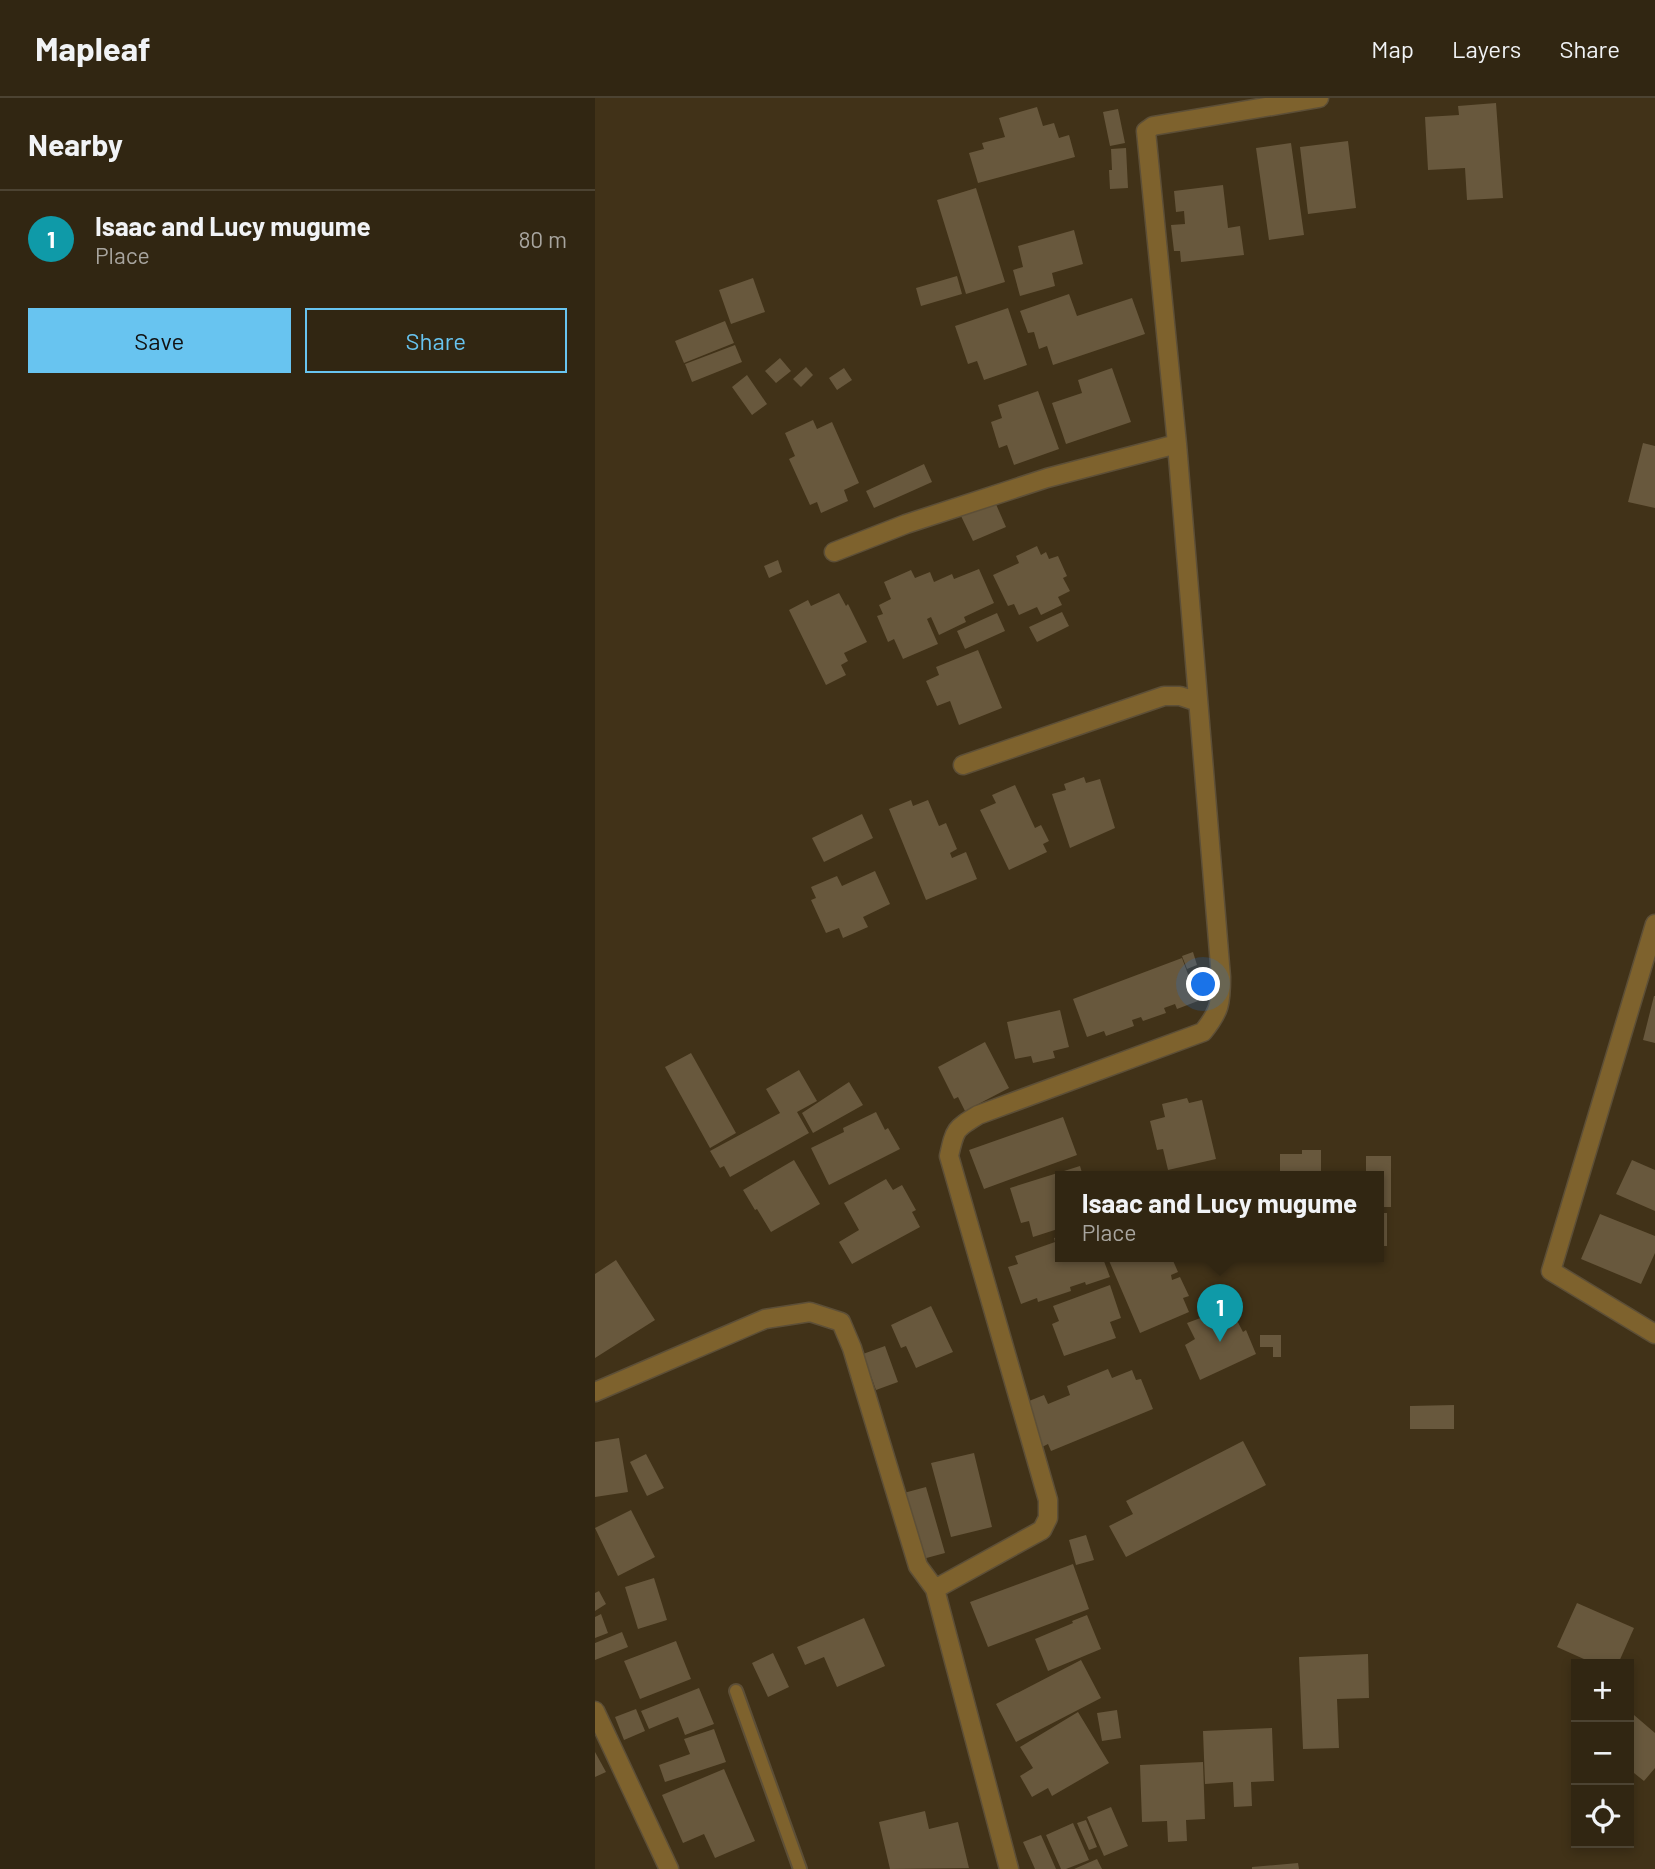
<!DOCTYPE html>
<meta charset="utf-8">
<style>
:root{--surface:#312612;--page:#3d3220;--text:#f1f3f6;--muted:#a8a59f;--line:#4c4332;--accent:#68c4f0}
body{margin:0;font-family:Barlow,sans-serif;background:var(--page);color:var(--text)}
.controls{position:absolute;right:21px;bottom:21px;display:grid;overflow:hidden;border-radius:0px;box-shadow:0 4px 10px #0003}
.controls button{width:63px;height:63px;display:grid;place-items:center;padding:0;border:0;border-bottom:2px solid var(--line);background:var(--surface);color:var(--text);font:35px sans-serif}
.you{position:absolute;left:609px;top:887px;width:24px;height:24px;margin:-18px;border:5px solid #fff;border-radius:50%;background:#1a73e8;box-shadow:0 0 0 10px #1a73e833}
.badge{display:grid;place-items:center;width:46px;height:46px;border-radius:50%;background:var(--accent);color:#fff;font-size:23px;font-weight:700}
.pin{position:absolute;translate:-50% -58px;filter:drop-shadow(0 2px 4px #0008)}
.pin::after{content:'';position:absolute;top:37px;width:24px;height:21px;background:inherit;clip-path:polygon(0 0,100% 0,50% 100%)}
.popup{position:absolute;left:460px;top:1073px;width:329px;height:91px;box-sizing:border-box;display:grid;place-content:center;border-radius:0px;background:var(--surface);filter:drop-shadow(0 2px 5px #0005);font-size:23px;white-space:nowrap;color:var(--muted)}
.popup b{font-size:26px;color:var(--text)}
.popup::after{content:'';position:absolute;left:50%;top:100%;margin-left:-14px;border:14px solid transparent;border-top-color:var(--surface)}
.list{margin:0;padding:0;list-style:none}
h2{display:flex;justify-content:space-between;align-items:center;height:91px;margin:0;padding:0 28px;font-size:30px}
h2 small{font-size:23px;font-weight:400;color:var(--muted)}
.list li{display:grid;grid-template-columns:46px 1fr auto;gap:21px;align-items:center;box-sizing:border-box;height:98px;padding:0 28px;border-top:2px solid var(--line)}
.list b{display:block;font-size:26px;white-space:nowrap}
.list p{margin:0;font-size:23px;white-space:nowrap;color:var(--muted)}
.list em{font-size:23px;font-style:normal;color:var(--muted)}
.actions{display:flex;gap:14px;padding:21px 28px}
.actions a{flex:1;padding:16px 0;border:2px solid var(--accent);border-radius:0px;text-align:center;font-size:24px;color:var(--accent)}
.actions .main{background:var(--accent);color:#111}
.icon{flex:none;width:38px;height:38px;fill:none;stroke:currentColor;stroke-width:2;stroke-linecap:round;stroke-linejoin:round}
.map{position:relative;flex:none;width:1060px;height:1771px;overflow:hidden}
header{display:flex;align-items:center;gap:42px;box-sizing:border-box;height:98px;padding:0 35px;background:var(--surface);border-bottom:2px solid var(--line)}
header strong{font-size:33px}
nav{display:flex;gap:38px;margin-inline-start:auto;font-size:24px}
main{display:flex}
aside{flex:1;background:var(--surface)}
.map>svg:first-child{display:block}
.building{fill:#68583d}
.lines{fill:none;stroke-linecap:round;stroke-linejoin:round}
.lane-casing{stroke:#5d4f37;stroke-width:16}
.street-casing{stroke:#5d4f37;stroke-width:21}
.lane{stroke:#7e622d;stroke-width:12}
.street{stroke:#7e622d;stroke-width:18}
</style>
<header>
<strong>Mapleaf</strong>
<nav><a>Map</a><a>Layers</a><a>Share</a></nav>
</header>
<main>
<aside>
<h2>Nearby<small></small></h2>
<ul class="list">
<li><span class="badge" style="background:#0f9aa8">1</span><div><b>Isaac and Lucy mugume</b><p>Place</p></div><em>80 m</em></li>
</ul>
<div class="actions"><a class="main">Save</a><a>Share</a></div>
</aside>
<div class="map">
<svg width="1060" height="1771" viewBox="0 0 1060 1771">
<rect width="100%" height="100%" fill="#413218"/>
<path class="building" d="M901,5l7,95 -36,2 -2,-32 -37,2 -3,-53 34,-2 -1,-9z
M442,9l6,19 11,-3 5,15 10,-3 6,22 -97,26 -9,-30 15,-4 -2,-6 23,-6 -6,-19z
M523,11l7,34 -15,3 -7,-34z
M753,43l8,67 -48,6 -8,-67z
M696,45l13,92 -35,5 -13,-92z
M531,50l2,40 -18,1 -1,-19h3l-1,-21z
M628,87l5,43 12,-2 4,29 -63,7 -1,-11h-6l-3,-26 14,-1 -1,-13 -8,1 -2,-21z
M381,90l29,94 -39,12 -29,-94z
M479,132l9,34 -31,9 3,13 -35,10 -7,-26 10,-3 -5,-21z
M362,178l5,18 -41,12 -5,-18z
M158,180l12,34 -34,12 -12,-34z
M474,196l8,22 55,-18 13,36 -92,31 -6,-19 -8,3 -5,-17 -6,1 -8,-22z
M413,210l19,57 -43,15 -7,-19 -9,3 -13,-38z
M130,223l9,22 -50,20 -9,-22z
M140,247l7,17 -50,20 -7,-18z
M185,260l11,13 -15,12 -11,-12z
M211,269l7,8 -12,12 -8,-8z
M249,270l8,12 -15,10 -8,-12z
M517,270l19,54 -65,22 -14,-41 30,-10 -4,-13z
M152,277l20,29 -15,11 -20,-28z
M443,293l21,58 -45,16 -7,-20 -8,3 -8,-26 11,-4 -4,-13z
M218,322l4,9 15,-7 27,61 -15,7 4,11 -27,12 -4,-11 -7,3 -21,-46 6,-3 -10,-23z
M1048,345l12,3v62l-27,-6z
M329,366l8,18 -58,26 -8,-17z
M400,404l11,25 -33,14 -12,-25z
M442,448l4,9 5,-3 3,7 9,-3 9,20 -4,2 7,13 -12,6 4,8 -21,10 -4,-8 -18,8 -5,-11 -6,2 -15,-31 26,-12 -3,-7z
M183,462l4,12 -13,6 -5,-12z
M384,471l15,34 -30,14 2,5 -27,13 -8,-18 -4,2 11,25 -35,15 -9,-20 -6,3 -11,-26 6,-2 -4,-9 12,-6 -7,-17 27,-12 4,8 15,-6 4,10 18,-8 2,5z
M244,495l7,13 2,-2 19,38 -23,11 4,8 -7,4 5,10 -20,10 -37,-75 19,-10 3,6z
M467,514l7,14 -32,16 -8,-15z
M402,515l8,18 -40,18 -8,-18z
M383,552l24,58 -43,17 -9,-24 -13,5 -11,-25 13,-6 -3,-8z
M489,679l2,6 14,-4 15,49 -45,20 -18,-54 14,-4 -2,-6z
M420,687l20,43 6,-3 8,16 -6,3 4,8 -38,18 -29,-60 16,-7 -4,-8z
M316,702l2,6 15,-6 11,26 7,-3 11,26 -7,4 2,5 14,-6 11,27 -51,21 -37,-91z
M267,716l11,24 -49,24 -12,-24z
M280,773l15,33 -27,13 5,10 -25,11 -4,-10 -13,5 -15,-33 5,-2 -5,-11 26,-11 5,10z
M598,854l4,13 -10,4 -5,-13z
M587,860l16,43 -21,8 -2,-5 -11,4 2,5 -23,8 -2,-4 -9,3 2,6 -28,10 -2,-5 -17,6 -14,-38z
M1059,898h1v47l-12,-3z
M465,912l9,37 -16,4 2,7 -22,5 -2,-7 -16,3 -8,-37z
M390,944l24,46 -44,23 -7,-14 -4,2 -16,-32z
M96,955l45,80 -26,15 -45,-81z
M204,972l18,31 -20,11 12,21 -79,44 -6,-11 -4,2 -10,-17 70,-38 -14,-24z
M254,984l14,23 -50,28 -11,-20z
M592,1000l2,5 13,-3 14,59 -48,11 -5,-21 -6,1 -7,-29 15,-4 -3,-13z
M281,1014l9,18 3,-2 12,21 -71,36 -18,-37 33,-16 -1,-4z
M468,1019l14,38 -93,34 -15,-39z
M707,1052h19v21h19v5h-81v-5h21v-17h22z
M771,1058h25v51h-12v-31h-13z
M199,1062l26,44 -49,28 -14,-23 -2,1 -12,-20z
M1037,1062l23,10v41l-39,-17z
M485,1068l3,10h-22v52l-28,9 -4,-16 -8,2 -11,-35z
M291,1081l7,11 9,-5 14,25 -4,2 8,15 -68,37 -13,-22 20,-12 -15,-27z
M784,1115h8v33h-8z
M1005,1116l55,22v17l-14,31 -60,-25z
M466,1138v20h41l8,21 -24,8 -1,-3 -15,5 1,4 -33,11 -1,-4 -16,6 -13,-37 10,-3 -3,-8 40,-14 -1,-4z
M512,1158h64l7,16 -7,3 1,5 8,-3 9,19 -6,2 6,14 -49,21z
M21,1162l39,60 -60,38v-84z
M515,1187l11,33 -11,4 6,16 -52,18 -12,-32 7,-3 -6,-15z
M336,1208l22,46 -37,16 -10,-22 -5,2 -10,-23z
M635,1209l13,25 3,-2 10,24 -56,26 -15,-35 10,-6 -8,-16z
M665,1237h21v22h-8v-10h-13z
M290,1248l13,36 -22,8 -13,-36z
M513,1271l4,9 20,-8 4,10 5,-1 12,30 -102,42 -3,-7 -6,3 -18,-44 20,-8 4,9 22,-9 -3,-9z
M859,1307v24h-44v-23z
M24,1340l9,54 -33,5v-55z
M648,1343l23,44 -140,72 -17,-31 24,-12 -7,-13z
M379,1355l18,74 -41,10 -20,-74z
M51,1356l18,34 -17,8 -17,-34z
M331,1389l19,66 -26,7 -19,-66z
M36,1412l24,47 -37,19 -23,-48z
M491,1437l8,25 -18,5 -7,-25z
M478,1466l16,45 -101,38 -18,-45z
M59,1480l13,42 -29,9 -13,-42z
M4,1493l7,13 -11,7v-18z
M982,1505l57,25 -16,36h-23l-38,-17z
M6,1516l7,19 -13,5v-21z
M492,1517l14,34 -53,22 -13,-32 38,-16 -1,-2z
M269,1520l21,48 -48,21 -13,-30 -19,8 -8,-18z
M27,1534l6,15 -33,13v-17z
M81,1543l15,38 -51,20 -16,-38z
M178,1555l16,34 -21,10 -16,-34z
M773,1556l1,44 -32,1 2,49 -36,1 -4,-92z
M486,1562l20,38 -85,44 -20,-38z
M104,1590l15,36 -29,11 -7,-18 -29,12 -8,-18z
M41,1611l9,22 -21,9 -9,-23z
M522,1612l4,28 -19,3 -5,-28z
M483,1614l31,51 -57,33 -4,-8 -16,9 -12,-21 13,-8 -13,-21z
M1039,1617l21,18v35l-11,13 -15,-12v-47z
M677,1630l2,53 -23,1 1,24 -18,1 -1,-25 -28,2 -2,-53z
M119,1631l12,33 -61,20 -6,-17 31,-11 -6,-15z
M0,1654l11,20 -11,5z
M608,1664l2,57 -19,1 1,21 -19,1 -1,-21 -25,1 -2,-57z
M129,1671l31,72 -40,17 -11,-24 -21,9 -21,-48z
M516,1709l17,39 -24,10 -17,-39z
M330,1713l4,18 29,-7 11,46 -79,1 -11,-47z
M491,1722l11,27 -8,3 -12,-27z
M478,1725l16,37 -23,9h-5l-15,-34z
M446,1737l15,34h-21l-12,-27z
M502,1761l5,10h-28z
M703,1765l1,6h-47v-2z"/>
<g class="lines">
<g class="lane-casing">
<path id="lane" d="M141,1593l64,178"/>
</g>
<g class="street-casing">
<path id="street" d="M239,454l72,-28 141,-46 130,-34
M368,667l201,-69h16l18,6
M1060,826l-104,347 104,63
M0,1294l170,-73 45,-7 31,10 11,26 66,218 17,23
M0,1613l74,158
M414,1771l-74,-280 107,-59 6,-12v-18l-99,-344c6,-27 6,-27 29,-41l225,-83c17,-21 18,-29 18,-55l-44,-533 -31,-313 7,-5 166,-28"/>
</g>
<use href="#lane" class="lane"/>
<use href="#street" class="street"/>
</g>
</svg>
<div class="controls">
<button>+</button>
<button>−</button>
<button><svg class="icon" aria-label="locate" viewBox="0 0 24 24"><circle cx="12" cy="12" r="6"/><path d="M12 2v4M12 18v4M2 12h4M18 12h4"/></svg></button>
</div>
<div class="you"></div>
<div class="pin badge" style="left:625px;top:1244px;background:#0f9aa8">1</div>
<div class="popup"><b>Isaac and Lucy mugume</b>Place</div>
</div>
</main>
